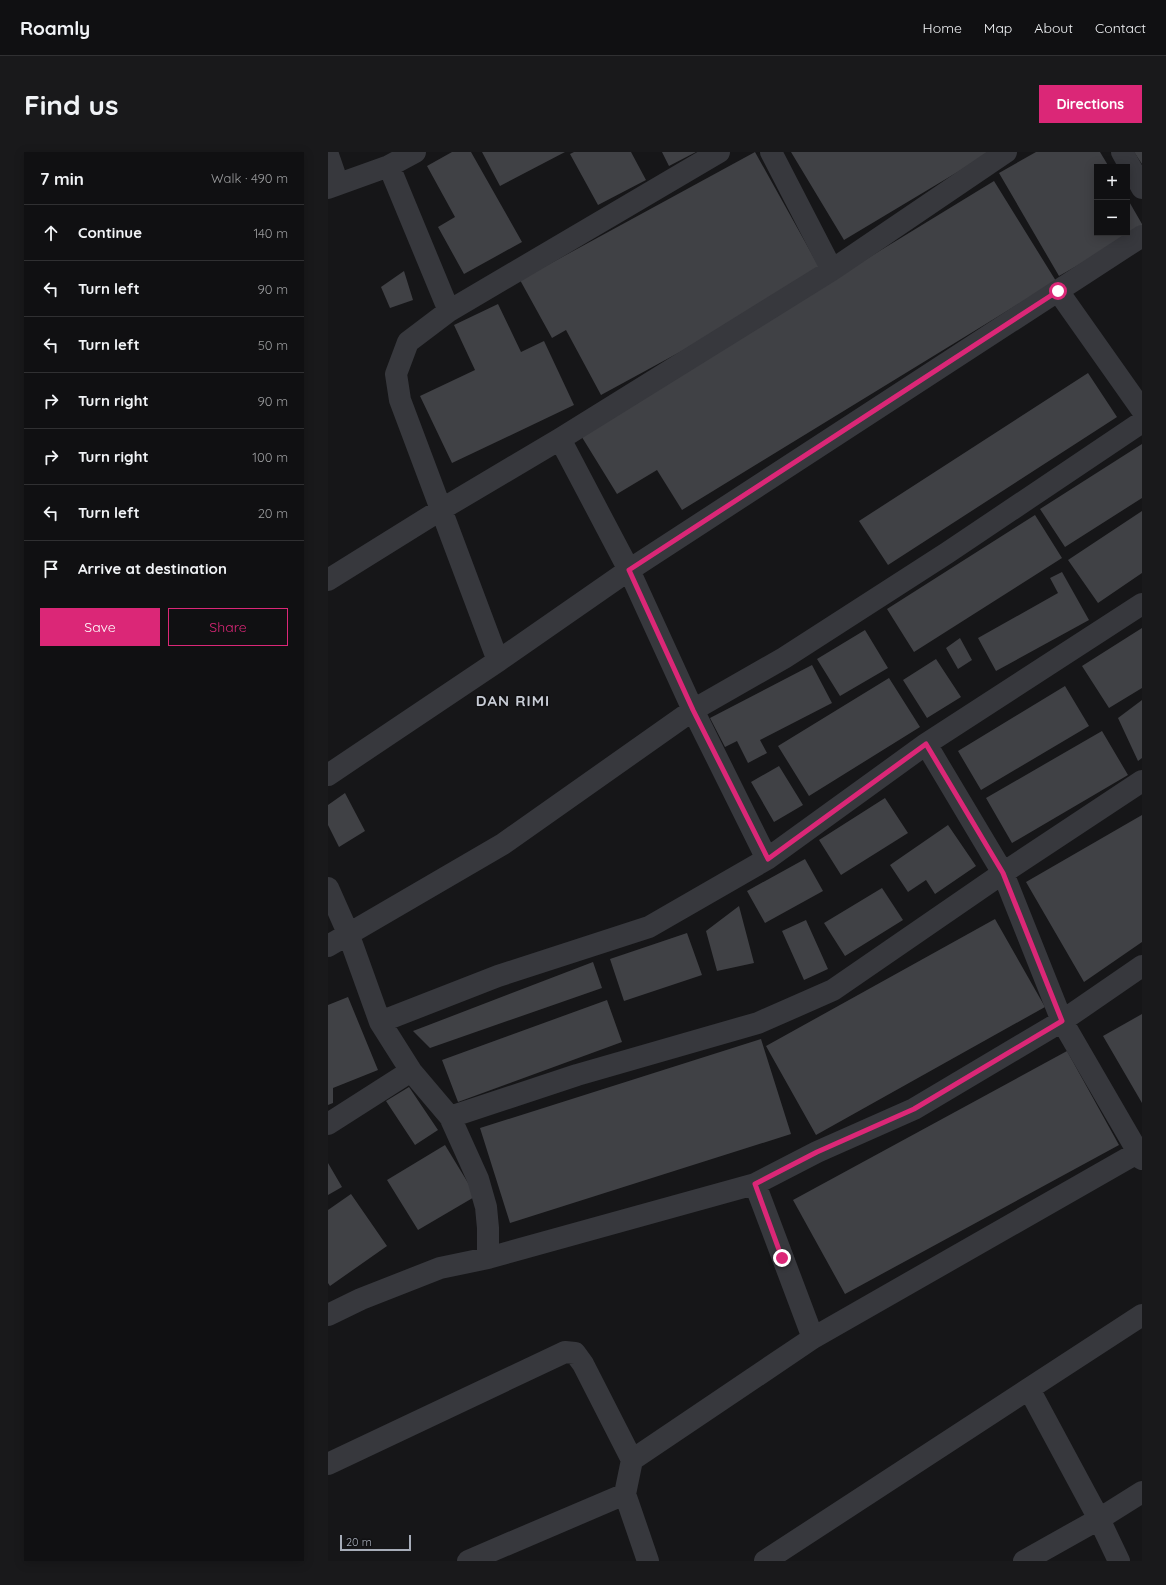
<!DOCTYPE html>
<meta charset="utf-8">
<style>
:root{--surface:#101012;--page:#19191b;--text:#f1f3f6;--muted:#9c9d9f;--line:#303032;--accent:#db2777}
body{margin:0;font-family:Quicksand,sans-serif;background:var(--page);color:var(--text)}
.controls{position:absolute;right:12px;top:12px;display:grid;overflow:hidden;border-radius:0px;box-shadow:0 2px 10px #0003}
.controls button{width:36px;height:36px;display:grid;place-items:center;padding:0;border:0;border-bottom:1px solid var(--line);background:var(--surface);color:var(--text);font:20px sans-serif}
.scale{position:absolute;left:12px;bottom:10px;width:71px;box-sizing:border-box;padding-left:4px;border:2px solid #a7adb9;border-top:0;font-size:11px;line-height:14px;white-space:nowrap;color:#a7adb9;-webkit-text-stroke:3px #111113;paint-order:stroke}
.stop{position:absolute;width:12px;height:12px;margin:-9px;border:3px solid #db2777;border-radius:50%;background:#fff}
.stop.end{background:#db2777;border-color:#fff;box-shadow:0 1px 4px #0008}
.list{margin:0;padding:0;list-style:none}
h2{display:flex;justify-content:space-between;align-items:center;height:52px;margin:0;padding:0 16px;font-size:17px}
h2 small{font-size:13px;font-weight:400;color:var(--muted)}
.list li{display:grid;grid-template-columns:26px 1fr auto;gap:12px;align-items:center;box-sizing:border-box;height:56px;padding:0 16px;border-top:1px solid var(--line)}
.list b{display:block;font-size:15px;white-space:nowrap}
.list em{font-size:13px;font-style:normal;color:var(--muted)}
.actions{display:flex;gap:8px;padding:12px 16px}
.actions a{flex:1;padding:9px 0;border:1px solid var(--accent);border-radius:0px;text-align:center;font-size:14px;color:var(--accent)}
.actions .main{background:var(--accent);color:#fff}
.icon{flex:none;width:22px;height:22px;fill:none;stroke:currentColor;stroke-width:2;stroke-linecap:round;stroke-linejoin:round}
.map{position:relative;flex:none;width:814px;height:1409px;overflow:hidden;border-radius:0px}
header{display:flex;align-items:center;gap:24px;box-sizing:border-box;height:56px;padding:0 20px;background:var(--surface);border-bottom:1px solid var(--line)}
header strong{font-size:19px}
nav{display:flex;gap:22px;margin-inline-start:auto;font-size:14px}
.intro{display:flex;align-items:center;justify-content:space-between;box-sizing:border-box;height:96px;padding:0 24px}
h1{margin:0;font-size:28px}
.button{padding:10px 18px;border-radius:0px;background:var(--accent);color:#fff;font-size:14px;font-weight:700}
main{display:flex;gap:24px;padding:0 24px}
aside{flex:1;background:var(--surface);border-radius:0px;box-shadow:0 2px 10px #0003}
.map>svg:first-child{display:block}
.building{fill:#404145}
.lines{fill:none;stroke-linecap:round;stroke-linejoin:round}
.minor{stroke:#37383d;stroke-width:22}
.route{stroke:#db2777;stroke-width:5}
.labels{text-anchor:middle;stroke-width:3;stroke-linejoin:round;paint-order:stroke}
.district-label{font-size:15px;font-weight:bold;letter-spacing:1px;fill:#c8ccd5;stroke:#111113}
</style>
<header>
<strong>Roamly</strong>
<nav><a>Home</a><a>Map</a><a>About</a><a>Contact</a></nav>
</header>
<div class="intro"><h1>Find us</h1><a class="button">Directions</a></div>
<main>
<aside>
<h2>7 min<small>Walk · 490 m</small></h2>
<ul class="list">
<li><svg class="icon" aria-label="ahead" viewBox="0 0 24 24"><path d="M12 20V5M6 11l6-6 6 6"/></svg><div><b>Continue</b></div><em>140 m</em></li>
<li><svg class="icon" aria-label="left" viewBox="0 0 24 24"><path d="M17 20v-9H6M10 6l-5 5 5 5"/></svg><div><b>Turn left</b></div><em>90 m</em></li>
<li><svg class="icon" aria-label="left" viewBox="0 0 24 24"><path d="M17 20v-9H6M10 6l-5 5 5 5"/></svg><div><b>Turn left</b></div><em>50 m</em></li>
<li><svg class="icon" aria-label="right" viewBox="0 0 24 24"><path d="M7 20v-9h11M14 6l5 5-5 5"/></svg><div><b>Turn right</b></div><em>90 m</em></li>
<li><svg class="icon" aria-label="right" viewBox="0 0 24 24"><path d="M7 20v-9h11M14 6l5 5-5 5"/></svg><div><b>Turn right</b></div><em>100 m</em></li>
<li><svg class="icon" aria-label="left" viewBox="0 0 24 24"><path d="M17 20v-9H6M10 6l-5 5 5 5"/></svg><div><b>Turn left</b></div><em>20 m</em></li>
<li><svg class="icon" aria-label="arrive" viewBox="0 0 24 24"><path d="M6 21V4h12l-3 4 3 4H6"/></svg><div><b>Arrive at destination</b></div></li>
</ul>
<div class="actions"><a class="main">Save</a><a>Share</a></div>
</aside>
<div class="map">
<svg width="814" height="1409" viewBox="0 0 814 1409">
<rect width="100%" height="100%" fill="#161618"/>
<path class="building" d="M124,0h19l51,90 -58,32 -26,-47 17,-10 -28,-51z
M154,0h83l-65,34z
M246,0h57l15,28 -48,25 -28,-51z
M334,0h34l-27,14z
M427,0l68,122 -222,121 -35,-65 -14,8 -32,-58z
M463,0h200l-147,88z
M708,0h64l9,15h-12v66h30v-35l15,26v5l-83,47 -60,-103z
M806,0h8v12z
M666,29l62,100 -374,229 -25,-40 -40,24 -37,-60z
M76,119l9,29 -23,8 -9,-21z
M170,152l23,48 23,-11 30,64 -122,58 -32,-67 55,-26 -21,-45z
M760,221l29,44 -229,148 -29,-44z
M814,292v54l-77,49 -25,-38z
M814,359v62l-44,30 -30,-43z
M707,363l27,43 -148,94 -27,-43z
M734,420l27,48 -93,51 -18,-33 80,-45 -8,-15z
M814,476v60l-33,20 -27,-42z
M537,478l23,38 -48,28 -23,-37z
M632,486l12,22 -14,9 -12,-21z
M608,507l25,38 -34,21 -24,-38z
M484,513l20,38 -72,37 7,13 -19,10 -11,-22 -12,6 -15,-29z
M561,526l31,49 -111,69 -31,-50z
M737,534l24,40 -108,64 -23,-39z
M814,548v58l-4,3 -20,-43z
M774,579l26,44 -116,68 -26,-45z
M451,614l24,39 -29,17 -23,-40z
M17,641l20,38 -26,16 -11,-22v-20z
M557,646l23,35 -67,42 -22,-35z
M814,663v127l-58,40 -58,-100z
M620,673l28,41 -41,28 -9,-14 -18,12 -18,-27z
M477,707l18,32 -58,32 -18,-32z
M554,736l21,32 -58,36 -21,-33z
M411,754l15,57 -37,8 -11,-40z
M667,767l50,88 -229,128 -50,-89z
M478,768l22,49 -24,11 -22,-49z
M359,781l15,42 -78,26 -14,-42z
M265,810l9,26 -172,60 -17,-17z
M20,845l30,73 -45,18v15l-5,2v-100z
M279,848l15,42 -164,60 -16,-42z
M814,862v89l-39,-67z
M433,887l30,95 -281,89 -30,-95z
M739,899l52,94 -274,149 -52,-94z
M81,935l29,43 -23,15 -29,-44z
M117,993l31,51 -58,34 -31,-50z
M0,1011l14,24 -14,8z
M23,1042l36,52 -57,40 -2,-3v-73z"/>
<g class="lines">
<path class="minor" d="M443,0l61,118
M794,0l20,36
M0,3l10,29
M61,14l60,145
M0,36l61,-22 26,-14
M730,139l84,119
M232,287l69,131 64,140 74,149
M0,428l114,-71 118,-70 272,-169 174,-118
M170,509l-98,-261 -4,-26 12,-32 41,-31 270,-159
M598,592l77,129 59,148 80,138
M0,623l170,-114 131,-91 513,-334
M0,736l20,45 32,89 31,49 39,46 28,62 8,28 2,21v30
M0,794l175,-102 190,-134 91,-52 163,-105 195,-131
M52,870l118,-46 151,-49 118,-68 159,-115 216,-140
M122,965l127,-42 181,-52 75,-33 170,-117 139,-92
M0,972l83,-53
M427,1032l58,154
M0,1163l33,-16 79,-31 48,-10 267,-74 62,-32 97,-43 148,-88 80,-55
M701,1237l70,130 20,42
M304,1308l181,-122 329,-188
M0,1312l237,-112 10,1 8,11 49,96 -7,34 23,67
M140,1409l157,-67
M437,1409l377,-246
M696,1409l75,-42 43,-27"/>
</g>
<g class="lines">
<path class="route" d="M454,1106l-27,-74 62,-32 97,-43 148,-88 -59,-148 -77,-129 -158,115 -75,-149 -64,-140 429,-279"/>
</g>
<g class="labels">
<g class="district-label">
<text x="185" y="554">DAN RIMI</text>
</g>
</g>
</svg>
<div class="controls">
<button>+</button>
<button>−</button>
</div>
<div class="scale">20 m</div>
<div class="stop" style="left:730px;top:139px"></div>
<div class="stop end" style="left:454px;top:1106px"></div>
</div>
</main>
